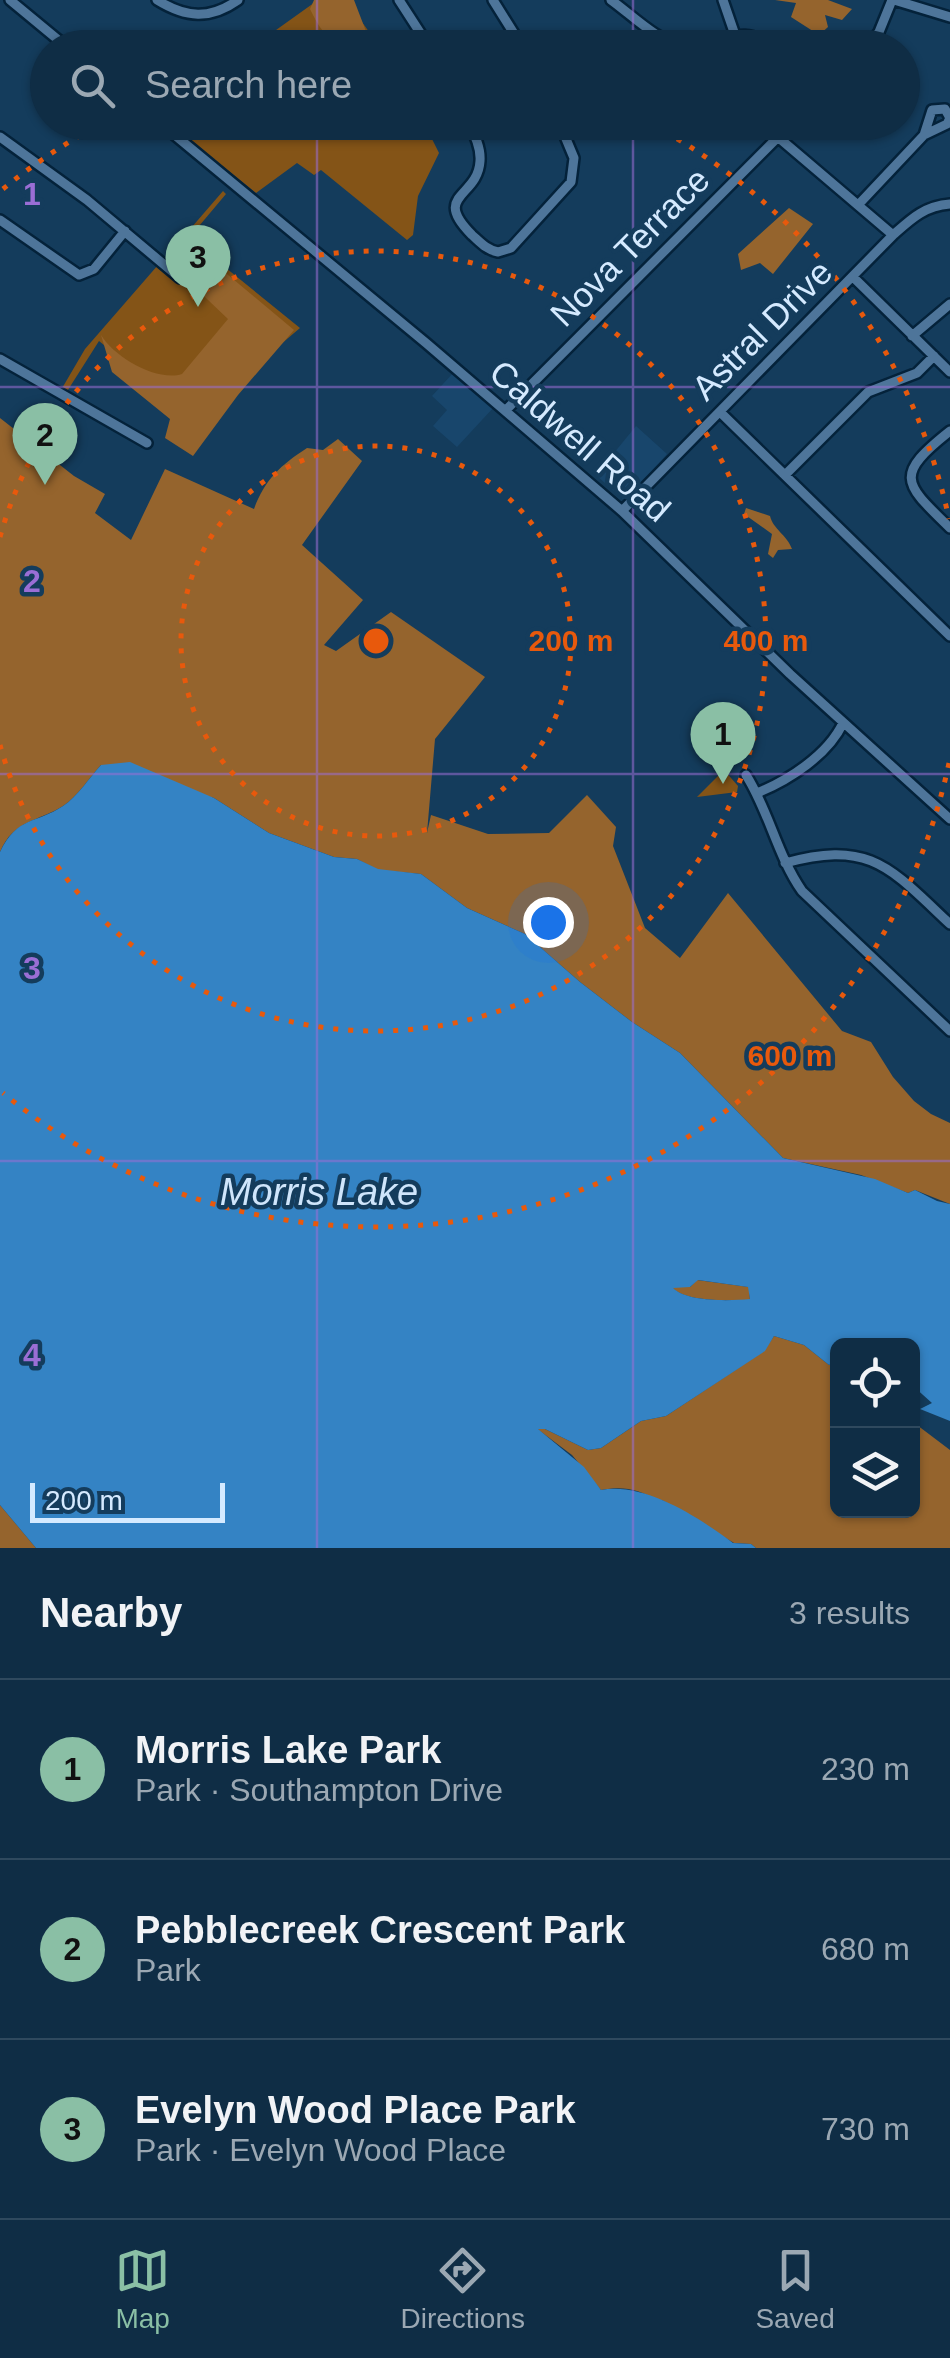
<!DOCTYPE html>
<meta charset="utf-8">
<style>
:root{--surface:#0f2d45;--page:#18354c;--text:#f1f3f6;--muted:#9ba8b3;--line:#2f495e;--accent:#8abfa5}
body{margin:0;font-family:Helvetica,sans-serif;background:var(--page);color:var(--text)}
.controls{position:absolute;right:30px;bottom:30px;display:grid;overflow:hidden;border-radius:15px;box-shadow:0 2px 8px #0004}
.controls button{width:90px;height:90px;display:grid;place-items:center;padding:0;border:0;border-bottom:2px solid var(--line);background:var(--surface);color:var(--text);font:50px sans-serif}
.scale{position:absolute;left:30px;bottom:25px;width:195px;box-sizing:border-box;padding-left:10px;border:5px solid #d5eaff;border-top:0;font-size:28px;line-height:35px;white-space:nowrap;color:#d5eaff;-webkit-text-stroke:8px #143c5c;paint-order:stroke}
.you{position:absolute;left:548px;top:922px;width:35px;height:35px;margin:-25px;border:8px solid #fff;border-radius:50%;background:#1a73e8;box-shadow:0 0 0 15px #1a73e833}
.badge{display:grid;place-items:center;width:65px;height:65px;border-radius:50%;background:var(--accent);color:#111;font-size:32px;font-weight:700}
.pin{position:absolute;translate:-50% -82px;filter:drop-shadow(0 2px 5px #0008)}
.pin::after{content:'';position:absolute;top:52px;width:35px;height:30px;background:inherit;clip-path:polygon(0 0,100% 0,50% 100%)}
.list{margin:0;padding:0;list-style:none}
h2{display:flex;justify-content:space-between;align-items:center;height:130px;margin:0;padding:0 40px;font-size:42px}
h2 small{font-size:32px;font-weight:400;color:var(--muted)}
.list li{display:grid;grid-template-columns:65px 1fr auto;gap:30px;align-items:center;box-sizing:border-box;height:180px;padding:0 40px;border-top:2px solid var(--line)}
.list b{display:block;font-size:38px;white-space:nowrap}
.list p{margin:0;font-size:32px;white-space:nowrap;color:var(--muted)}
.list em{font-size:32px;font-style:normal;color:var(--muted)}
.icon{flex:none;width:55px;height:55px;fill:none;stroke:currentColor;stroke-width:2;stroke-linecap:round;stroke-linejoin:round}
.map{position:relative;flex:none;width:950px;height:1548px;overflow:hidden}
.search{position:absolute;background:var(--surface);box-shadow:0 2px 8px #0004;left:30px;right:30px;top:30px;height:110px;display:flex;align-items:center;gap:25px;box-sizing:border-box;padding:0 35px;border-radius:55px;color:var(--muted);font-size:38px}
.sheet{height:670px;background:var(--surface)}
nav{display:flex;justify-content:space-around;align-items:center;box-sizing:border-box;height:140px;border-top:2px solid var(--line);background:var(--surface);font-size:28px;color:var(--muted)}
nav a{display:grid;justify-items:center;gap:5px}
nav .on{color:var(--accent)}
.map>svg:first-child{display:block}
.built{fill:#18466c}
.green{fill:#845417}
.forest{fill:#95642d}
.water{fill:#3483c4;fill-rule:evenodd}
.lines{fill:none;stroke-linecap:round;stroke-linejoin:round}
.minor-casing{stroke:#04223a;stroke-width:14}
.minor{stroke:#4e759a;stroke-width:9}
.grid{fill:none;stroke:#9a6ed5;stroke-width:2.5;stroke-opacity:0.55}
.ring{fill:none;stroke:#e8590c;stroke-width:5;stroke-dasharray:5 10}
.labels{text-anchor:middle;stroke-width:9;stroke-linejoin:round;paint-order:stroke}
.street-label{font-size:35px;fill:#d5eaff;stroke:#143c5c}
.water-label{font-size:38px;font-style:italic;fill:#cfe5fb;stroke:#143c5c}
.grid-label{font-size:32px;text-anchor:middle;font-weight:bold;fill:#9a6ed5;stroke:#143c5c;stroke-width:9;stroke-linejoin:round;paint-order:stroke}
.centre{fill:#e8590c;stroke:#143c5c;stroke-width:5}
.ring-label{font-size:30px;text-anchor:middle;font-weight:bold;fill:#e8590c;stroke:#143c5c;stroke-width:9;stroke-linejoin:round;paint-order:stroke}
</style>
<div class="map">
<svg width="950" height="1548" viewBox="0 0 950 1548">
<rect width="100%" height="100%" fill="#143c5c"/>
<path class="built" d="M454,372l40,35 -37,40 -24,-21 14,-16 -15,-14z
M636,426l31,28 -42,47 -29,-26z"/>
<path class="green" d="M318,0h28l34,47 -129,1z
M169,123h255l15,30 -21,43 -5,39 -6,5 -86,-70 -7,5 -17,-12 -41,30z
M223,191l3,3 -37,44 111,90 -106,90 -95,-77 -33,52 -5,-3 24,-41 73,-84 15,13 7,-8 -14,-13z
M724,770l14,16 -1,6 -40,5z"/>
<path class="forest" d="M314,0h40l18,47c-36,1 -46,-5 -62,-38z
M775,0h53l24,9 -10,11 -17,-5 3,12 -9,8 -28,-18 5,-14z
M789,208l24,16 -40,50 -13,-11 -19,7 -3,-16z
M203,254l91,76 -56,65 -45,61 -28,-18 5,-19 -58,-47 -11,-37c13,22 56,47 81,39l46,-55 -41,-39 12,-15z
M0,418l74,58 31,18 -10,19 36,27 34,-71 89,40c11,-30 27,-44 53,-61l16,2 15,-11 24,22 -60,84 61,55 -39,45 12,6 55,-39 94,65 -50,62 -8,94 4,-18 57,19 61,-1 38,-38 29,32 -3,19 32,82 35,30 48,-65 114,138 29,11 22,35 21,24 17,13 19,9v81l-35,-14 -7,3 -47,-18 -78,-17 -103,-105 -48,-31 -52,-40 -55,-48 -58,-26 -46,-34 -43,-4 -21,-11 -23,-2 -65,-24 -55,-35 -113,-33c-11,12 -24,32 -38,41 -25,16 -49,13 -63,46z
M746,508l24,8c3,13 17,19 22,33l-14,1 -5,8 -5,-4 4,-20 -28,-20z
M697,1280l52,7 1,13c-22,0 -63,3 -79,-13h19z
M774,1336l30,9 25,20 8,-4 1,149h74l1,-88 37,28v98h-194l-5,-4 -17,-1 -72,-43 -4,1c-20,-12 -34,-15 -57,-11l-29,-35 -36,-27 9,1 43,21 13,-2 40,-27 25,-5 98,-65z
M0,1505l36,43h-36z"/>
<path class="water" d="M130,762l84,36 55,35 65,24 23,2 21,10 43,5 46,34 58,26 55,48 52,40 48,31 103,105 92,21 33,14 7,-3 22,11 13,3v217l-30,-12 12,-6 -19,-17 -1,-40h-74l-1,15 -8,4 -25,-20 -30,-9 -9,15 -99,65 -25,5 -40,27 -13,2 -43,-21h-7l46,38 17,23c44,-8 97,27 132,53l18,1 5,4h-720l-36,-43v-653c17,-36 36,-28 63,-46 14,-9 27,-29 38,-41zM698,1280l50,7 2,12c-21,2 -63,3 -77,-11l17,-1z"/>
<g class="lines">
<g class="minor-casing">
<path id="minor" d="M10,0l58,48
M157,0c29,18 53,20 81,0
M399,0l31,48
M493,0l30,48
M611,0c21,15 47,42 73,46 35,5 55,-28 89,2
M723,0l12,35
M894,0l56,17
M867,48l12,-16 13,-32
M159,122l267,221 196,168 168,163 160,145
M468,122c6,12 13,25 12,39 -2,37 -49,33 -8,74 9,8 15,15 26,17l13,-4 60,-66 3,-24 -15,-36
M0,137l87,63 93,78
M779,138l114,97
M859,204l65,-69 23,-11 3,-6 -5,-9 -13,1 -8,25
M0,220l79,55 15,-6 31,-38
M853,277l97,95
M912,336l38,-32
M0,359l147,84
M506,410l287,-288
M720,412l230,224
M950,431c-57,45 -46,52 0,97
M785,475l83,-83 49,-19 17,-17
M622,511l271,-276c18,-16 31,-29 57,-31
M746,775c23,36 31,80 56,116l148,140
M757,793c32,-13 71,-38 86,-70
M785,863c86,-24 106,6 165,61"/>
</g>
<use href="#minor" class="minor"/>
</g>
<path class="grid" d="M317,0v48M633,0v48M317,122v1426M633,122v1426M0,387h950M0,774h950M0,1161h950"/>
<g class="ring">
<circle cx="376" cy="641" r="195"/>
<path d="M0 537A390 390 0 1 1 0 745"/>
<path d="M949 763A586 586 0 0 1 3 1093M3 189A586 586 0 0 1 101 124M651 124A586 586 0 0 1 949 519"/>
</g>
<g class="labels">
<g class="street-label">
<text transform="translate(630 247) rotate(-45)" y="12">Nova Terrace</text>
<text transform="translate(762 330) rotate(-45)" y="12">Astral Drive</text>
<text transform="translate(580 441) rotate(41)" y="12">Caldwell Road</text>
</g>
<g class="water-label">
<text x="319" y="1205">Morris Lake</text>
</g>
</g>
<g class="grid-label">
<text x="32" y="205">1</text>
<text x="32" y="592">2</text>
<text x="32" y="979">3</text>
<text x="32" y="1366">4</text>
</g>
<circle cx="376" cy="641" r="15" class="centre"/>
<g class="ring-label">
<text x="571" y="651">200 m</text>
<text x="766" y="651">400 m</text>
<text x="790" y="1066">600 m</text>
</g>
</svg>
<div class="controls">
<button><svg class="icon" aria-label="locate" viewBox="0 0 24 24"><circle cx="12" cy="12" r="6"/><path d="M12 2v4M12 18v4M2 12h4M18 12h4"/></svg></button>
<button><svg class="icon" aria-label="layers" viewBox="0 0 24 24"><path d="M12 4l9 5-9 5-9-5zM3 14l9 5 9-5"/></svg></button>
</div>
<div class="scale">200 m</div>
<div class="you"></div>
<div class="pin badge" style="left:723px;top:784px">1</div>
<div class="pin badge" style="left:45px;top:485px">2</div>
<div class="pin badge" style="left:198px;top:307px">3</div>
<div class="search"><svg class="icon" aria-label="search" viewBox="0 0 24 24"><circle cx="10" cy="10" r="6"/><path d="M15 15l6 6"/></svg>Search here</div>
</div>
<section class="sheet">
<h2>Nearby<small>3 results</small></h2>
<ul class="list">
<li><span class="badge">1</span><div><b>Morris Lake Park</b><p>Park · Southampton Drive</p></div><em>230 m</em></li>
<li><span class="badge">2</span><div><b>Pebblecreek Crescent Park</b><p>Park</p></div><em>680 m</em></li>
<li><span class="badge">3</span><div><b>Evelyn Wood Place Park</b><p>Park · Evelyn Wood Place</p></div><em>730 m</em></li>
</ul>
</section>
<nav>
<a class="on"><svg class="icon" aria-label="map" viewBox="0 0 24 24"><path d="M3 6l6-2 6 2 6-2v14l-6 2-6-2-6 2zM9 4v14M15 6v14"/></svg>Map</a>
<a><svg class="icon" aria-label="directions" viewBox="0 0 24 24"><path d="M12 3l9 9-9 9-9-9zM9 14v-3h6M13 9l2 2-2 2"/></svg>Directions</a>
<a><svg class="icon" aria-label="saved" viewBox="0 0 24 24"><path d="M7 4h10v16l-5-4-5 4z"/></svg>Saved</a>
</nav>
